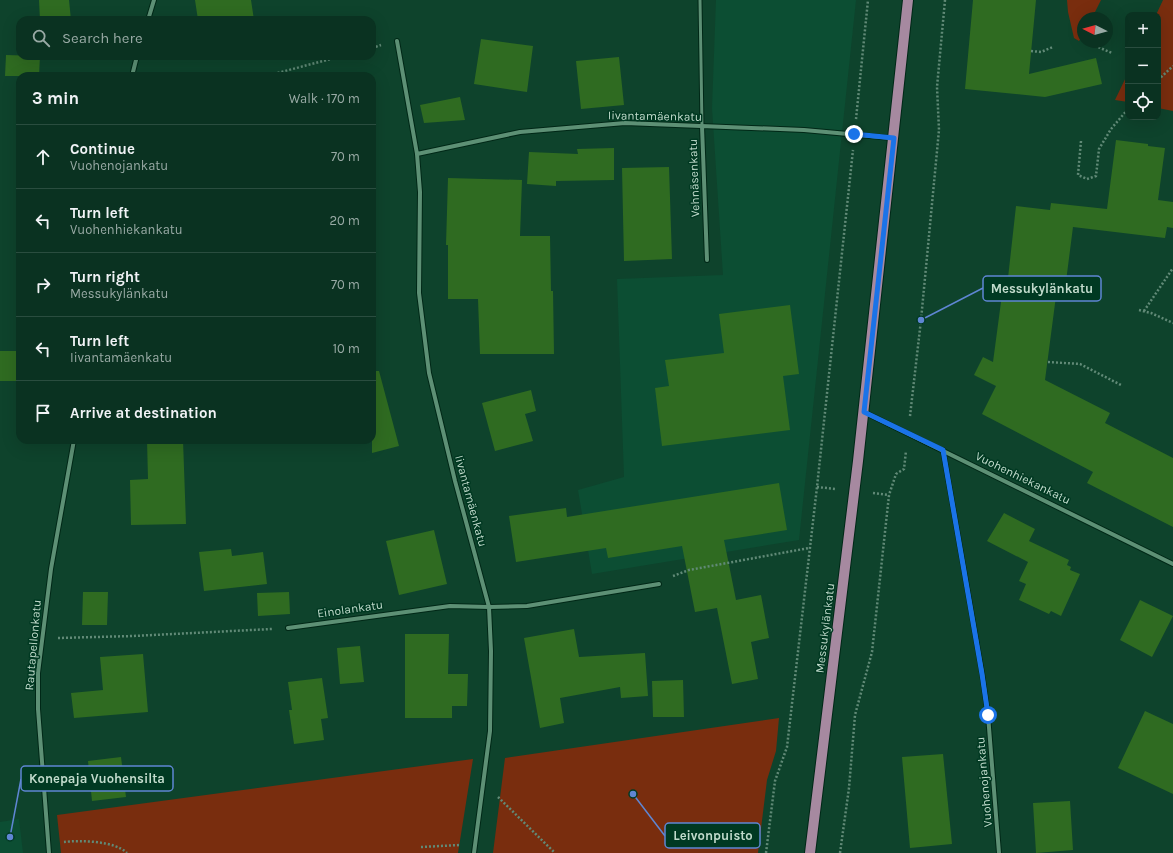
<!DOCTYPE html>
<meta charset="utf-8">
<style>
:root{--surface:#0a3221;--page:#133a2a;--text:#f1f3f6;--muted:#99aaa5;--line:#2a4d3f}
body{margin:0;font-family:Karla,sans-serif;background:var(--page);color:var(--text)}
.controls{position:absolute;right:12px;top:12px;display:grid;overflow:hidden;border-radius:8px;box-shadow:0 4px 16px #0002}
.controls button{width:36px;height:36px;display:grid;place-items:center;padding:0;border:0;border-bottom:1px solid var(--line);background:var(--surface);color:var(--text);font:20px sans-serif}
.compass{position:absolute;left:1077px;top:12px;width:36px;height:36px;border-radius:50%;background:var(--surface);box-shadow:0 4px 16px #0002;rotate:276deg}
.stop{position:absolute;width:12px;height:12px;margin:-9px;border:3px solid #1a73e8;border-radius:50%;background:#fff}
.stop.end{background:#1a73e8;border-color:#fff;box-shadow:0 1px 4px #0008}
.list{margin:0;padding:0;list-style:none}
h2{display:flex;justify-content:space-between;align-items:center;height:52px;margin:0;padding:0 16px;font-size:17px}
h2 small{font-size:13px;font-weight:400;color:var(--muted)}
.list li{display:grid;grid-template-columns:26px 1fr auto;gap:12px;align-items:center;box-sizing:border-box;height:64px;padding:0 16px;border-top:1px solid var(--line)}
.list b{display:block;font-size:15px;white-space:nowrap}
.list p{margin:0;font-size:13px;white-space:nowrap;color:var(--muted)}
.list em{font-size:13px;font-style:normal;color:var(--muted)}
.icon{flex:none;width:22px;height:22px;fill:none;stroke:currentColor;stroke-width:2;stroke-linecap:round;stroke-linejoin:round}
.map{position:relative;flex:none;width:1173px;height:853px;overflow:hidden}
.search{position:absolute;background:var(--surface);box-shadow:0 4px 16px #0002;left:16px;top:16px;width:360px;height:44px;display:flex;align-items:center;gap:10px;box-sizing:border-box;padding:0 14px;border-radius:12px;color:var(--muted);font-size:15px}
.panel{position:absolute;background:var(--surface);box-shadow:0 4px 16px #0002;left:16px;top:72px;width:360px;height:372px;border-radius:12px}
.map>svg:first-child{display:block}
.built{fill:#0c4e33}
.green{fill:#792d0e}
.building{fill:#2f6b21}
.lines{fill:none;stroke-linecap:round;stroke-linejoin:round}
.lane-casing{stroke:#002817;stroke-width:5}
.street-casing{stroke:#002817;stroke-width:6}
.primary-casing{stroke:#002817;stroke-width:12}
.path{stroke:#618a77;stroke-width:2.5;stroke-dasharray:2 2;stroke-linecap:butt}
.lane{stroke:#5d9075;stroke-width:3}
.street{stroke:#5d9075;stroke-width:4}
.primary{stroke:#a689a0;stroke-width:10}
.route{stroke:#1a73e8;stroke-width:5}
.labels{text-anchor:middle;stroke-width:3;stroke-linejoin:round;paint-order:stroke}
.street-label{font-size:12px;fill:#c1dbcc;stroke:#003922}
.leader{fill:none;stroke:#5f86d3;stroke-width:1.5}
.callout-dot{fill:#5f86d3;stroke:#003922;stroke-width:1.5}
.callout{fill:#003922;stroke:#5f86d3;stroke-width:1.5}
.callout-label{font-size:13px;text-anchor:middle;font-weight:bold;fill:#c1dbcc}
</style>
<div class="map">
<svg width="1173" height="853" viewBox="0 0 1173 853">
<rect width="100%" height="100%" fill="#0e432c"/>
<path class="built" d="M716,0h140l-57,540 -207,34 -14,-84 46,-13 -7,-198 106,-4 -11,-167z
M19,819l4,34h-23v-31z"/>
<path class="green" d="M1067,0h34l-9,18h-9v17l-4,6 -5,-3 -6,-26z
M1163,0h10v111l-15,-3v-93h-2z
M1128,73v29l-13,-2z
M779,718l-3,33 -9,29 -9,73h-265l12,-95z
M473,759l-15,94h-397l-4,-38z"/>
<path class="building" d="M39,0h30l2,20h-31z
M195,0h56l3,20h-56z
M973,0h63l-7,74 67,-16 6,26 -57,13 -80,-8z
M481,39l52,7 -6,46 -53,-8z
M6,55l34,1 -1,20h-34z
M619,57l5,48 -43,4 -5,-48z
M460,97l5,23 -41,3 -4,-18z
M1116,140l32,4v2l17,2 -7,52 15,2v26l-6,-1 -2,11 -92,-11 -9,70 -8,-1 -11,84 65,33 -5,10 68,35v69l-86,-44 6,-11 -111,-58 14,-28 -22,-11 9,-18 10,5 10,-75h4l9,-81 34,4 1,-7 56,6z
M614,148v32l-58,1v5l-29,-2 2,-32 49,2 -1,-5z
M669,167l3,92 -48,2 -2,-93z
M448,178l74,2 -2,56h30l1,55h2l1,63h-74l-2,-55h-30v-54h-2z
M790,305l9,69 -16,2 7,54 -128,16 -7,-58 14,-2 -4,-26 59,-7 -5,-39z
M0,351h20v30h-20z
M372,371h7l20,75 -27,7z
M531,390l5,21 -11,3 8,27 -38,10 -13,-48z
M147,440h36l3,84 -55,1 -1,-45 18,-1z
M779,483l8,47 -63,10 12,60 25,-5 8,43 -18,4 7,37 -26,5 -15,-76 -22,4 -13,-66 -74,12 -2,-10 -90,14 -7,-46 57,-8 1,9z
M1004,513l31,16 -6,12 40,19 -2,5 4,2 -1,3 10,4 -19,42 -10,-5 -2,3 -30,-14 7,-16 -7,-3 9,-19 -41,-21z
M434,530l13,54 -48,11 -13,-54z
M231,549l1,7 31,-4 4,32 -63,7 -5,-39z
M83,592h25l-1,33h-25z
M289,592l1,22 -32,2 -1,-23z
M1140,600l33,16 -21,41 -32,-17z
M574,629l5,28 66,-4 3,43 -27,2 -1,-11 -60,11 4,25 -24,5 -16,-90z
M405,634h44l-1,40h20l-1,32h-15v12h-47z
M360,646l4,36 -24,2 -3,-36z
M143,654l5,58 -74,6 -3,-25 32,-3 -3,-33z
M322,678l6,40 -7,1 3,21 -30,4 -5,-34h3l-4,-28z
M683,680l1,37h-31l-1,-36z
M1145,711l28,13v70l-55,-26z
M943,754l9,90 -42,4 -8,-91z
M121,757l5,40 -34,4 -4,-40z
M1070,801l3,49 -37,3 -3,-50z"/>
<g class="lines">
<g class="lane-casing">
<path id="lane" d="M700,0l2,126"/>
</g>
<g class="street-casing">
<path id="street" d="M148,20l6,-20
M397,41l20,113 3,38 -1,101 10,80 26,108 34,126 2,44 -1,80 -16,122
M132,76l5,-20
M702,126l5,134
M417,154l103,-22 105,-9 179,7 88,8
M864,412l309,152
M943,450l39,223 6,42 11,138
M288,628l162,-22 39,1 38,-1 132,-22
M49,853l-11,-144v-36l13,-104 23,-129"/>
</g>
<g class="primary-casing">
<path id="primary" d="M810,853l48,-392 50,-461"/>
</g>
<path class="path" d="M1091,44l21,9
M372,48l9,-3
M1031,51l10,1 12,-5
M266,76l76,-20
M1158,80l15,-14
M856,119l12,-119
M1081,141l-3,34 9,4 9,-3 3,-27 12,-20 17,-20
M1139,310l12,3 22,10
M1144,311l29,-43
M1048,362l32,2 41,21
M910,416l11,-96 18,-190 -2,-43 8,-87
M817,487l19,2
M873,493l16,2
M673,576l16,-6 120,-22
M58,638l75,-2 139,-7
M498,797l57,56
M64,842c17,-2 51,-1 63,11
M421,847l39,-2
M766,853l9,-72 12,-34 30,-260 36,-337
M840,853l9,-65 6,-73 17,-63 17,-157 7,-21 8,-5 2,-18"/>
<use href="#lane" class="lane"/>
<use href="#street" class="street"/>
<use href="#primary" class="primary"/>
</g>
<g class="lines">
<path class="route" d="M854,134l40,4 -30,274 79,38 39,224 6,41"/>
</g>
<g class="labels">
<g class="street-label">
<text transform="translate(655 116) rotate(1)" y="4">Iivantamäenkatu</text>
<text transform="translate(694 178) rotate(-92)" y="4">Vehnäsenkatu</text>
<text transform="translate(1023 478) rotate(26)" y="4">Vuohenhiekankatu</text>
<text transform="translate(471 501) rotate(75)" y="4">Iivantamäenkatu</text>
<text transform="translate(350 609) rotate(-8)" y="4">Einolankatu</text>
<text transform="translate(825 628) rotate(-83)" y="4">Messukylänkatu</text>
<text transform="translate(33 645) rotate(-85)" y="4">Rautapellonkatu</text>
<text transform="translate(984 782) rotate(-95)" y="4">Vuohenojankatu</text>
</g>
</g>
<path class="leader" d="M921 320L983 288M10 837L21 779M633 794L665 836"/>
<g class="callout-dot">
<circle cx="921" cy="320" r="4"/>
<circle cx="10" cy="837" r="4"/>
<circle cx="633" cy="794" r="4"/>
</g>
<g class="callout">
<rect x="983" y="276" width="118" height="25" rx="4"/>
<rect x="21" y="766" width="152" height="25" rx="4"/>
<rect x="665" y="823" width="95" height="25" rx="4"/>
</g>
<g class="callout-label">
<text x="1042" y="293">Messukylänkatu</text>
<text x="97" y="783">Konepaja Vuohensilta</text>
<text x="713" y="840">Leivonpuisto</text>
</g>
</svg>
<div class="controls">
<button>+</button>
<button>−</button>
<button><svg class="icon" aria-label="locate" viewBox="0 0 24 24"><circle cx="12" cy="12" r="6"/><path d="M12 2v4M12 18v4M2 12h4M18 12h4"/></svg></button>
</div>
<svg class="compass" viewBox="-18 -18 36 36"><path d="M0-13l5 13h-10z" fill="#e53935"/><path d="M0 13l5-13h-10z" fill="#99aaa5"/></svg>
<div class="stop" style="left:988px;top:715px"></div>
<div class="stop end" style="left:854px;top:134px"></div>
<div class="search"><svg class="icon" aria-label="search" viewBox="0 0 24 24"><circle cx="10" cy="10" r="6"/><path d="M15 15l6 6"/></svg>Search here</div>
<section class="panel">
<h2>3 min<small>Walk · 170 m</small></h2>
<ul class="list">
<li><svg class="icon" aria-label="ahead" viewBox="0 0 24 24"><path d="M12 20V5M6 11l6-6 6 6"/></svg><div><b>Continue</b><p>Vuohenojankatu</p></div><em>70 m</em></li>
<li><svg class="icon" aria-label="left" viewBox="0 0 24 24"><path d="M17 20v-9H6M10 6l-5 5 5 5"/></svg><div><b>Turn left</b><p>Vuohenhiekankatu</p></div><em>20 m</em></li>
<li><svg class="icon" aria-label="right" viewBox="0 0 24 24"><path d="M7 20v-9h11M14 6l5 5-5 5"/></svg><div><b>Turn right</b><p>Messukylänkatu</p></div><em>70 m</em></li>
<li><svg class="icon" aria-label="left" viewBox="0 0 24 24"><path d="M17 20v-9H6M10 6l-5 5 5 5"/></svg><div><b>Turn left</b><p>Iivantamäenkatu</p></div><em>10 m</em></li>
<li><svg class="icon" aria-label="arrive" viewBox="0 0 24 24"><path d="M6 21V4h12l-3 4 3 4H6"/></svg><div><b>Arrive at destination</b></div></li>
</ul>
</section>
</div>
